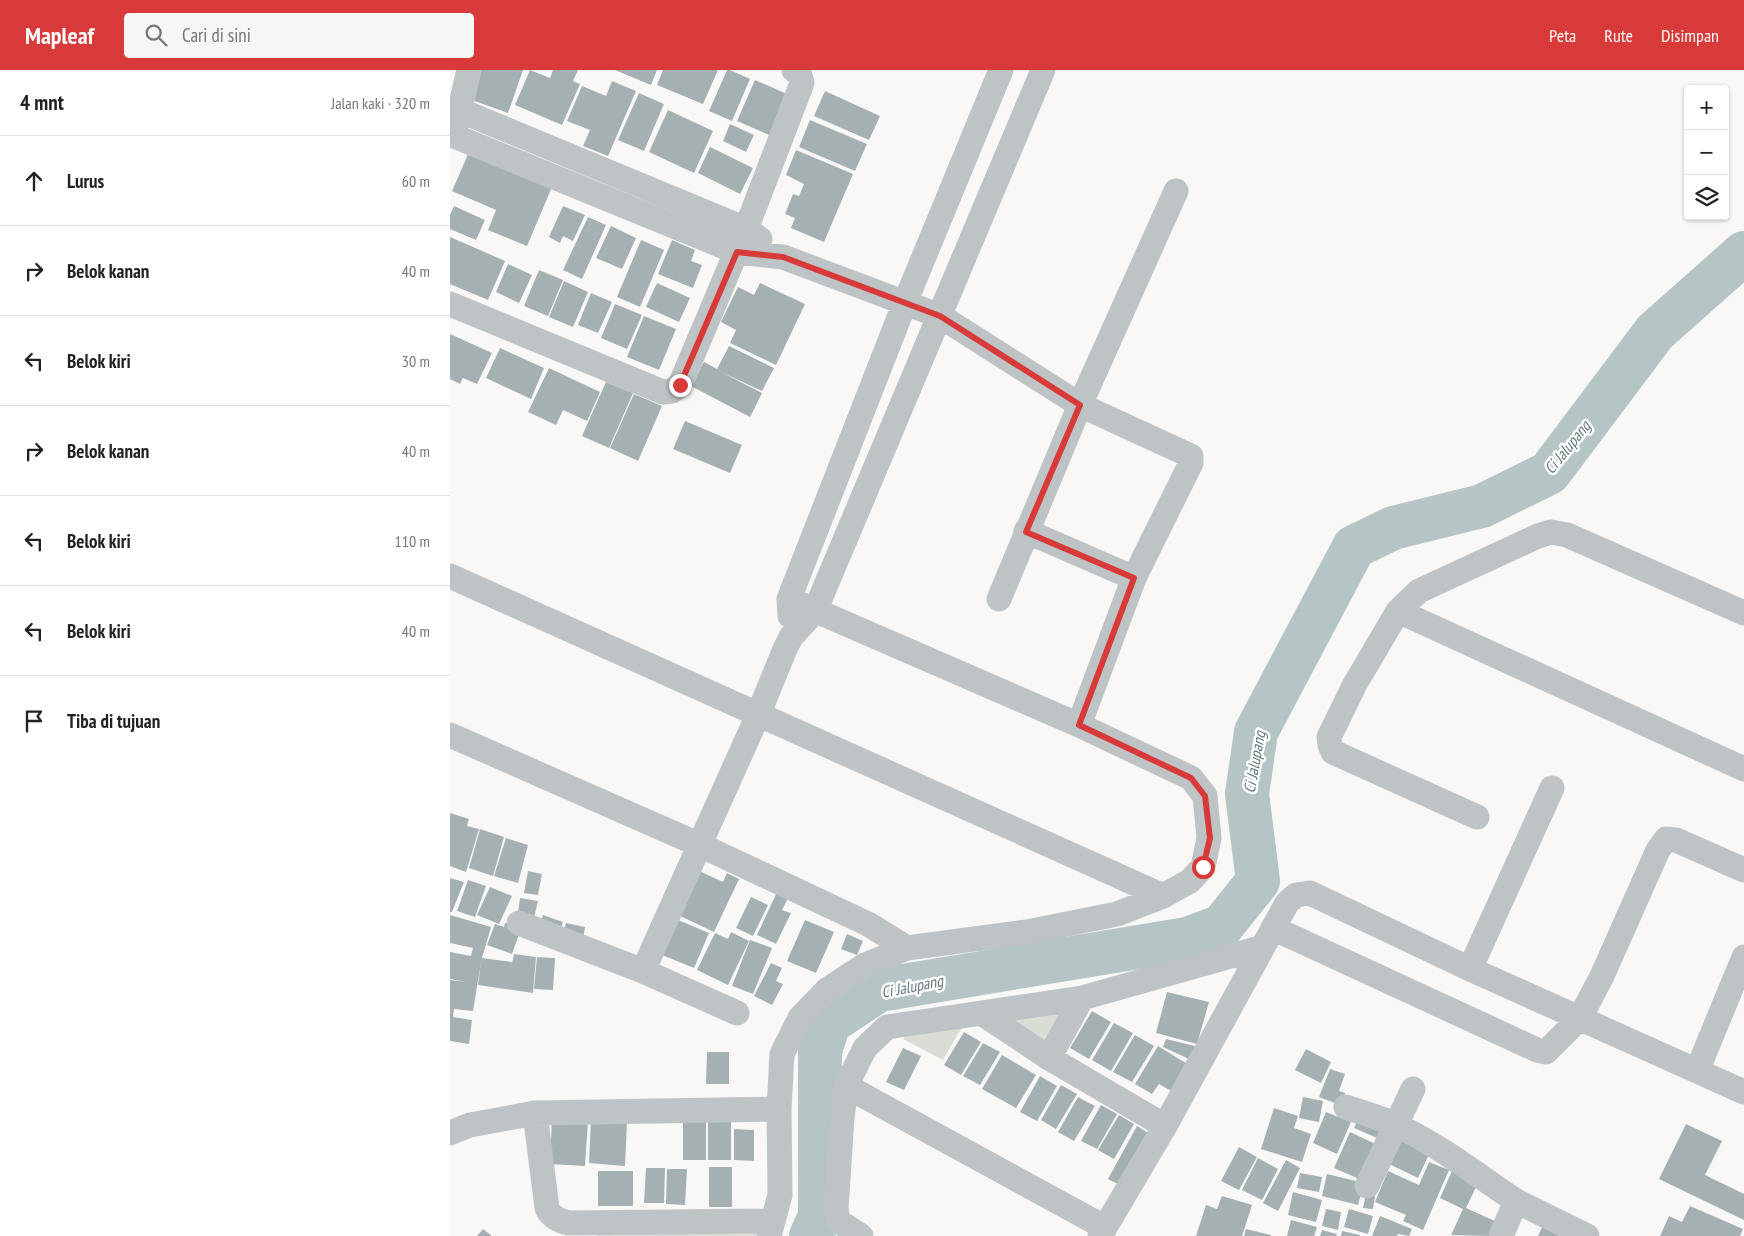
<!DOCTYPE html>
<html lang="id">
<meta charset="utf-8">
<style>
:root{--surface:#fff;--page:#f6f6f6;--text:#222;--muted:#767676;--line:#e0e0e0;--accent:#d73a38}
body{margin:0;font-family:"PT Sans Narrow",sans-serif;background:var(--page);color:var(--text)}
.controls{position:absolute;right:15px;top:15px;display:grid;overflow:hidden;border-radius:5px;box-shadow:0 1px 4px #0004}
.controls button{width:45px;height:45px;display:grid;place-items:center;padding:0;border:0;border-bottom:1px solid var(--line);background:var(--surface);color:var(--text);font:25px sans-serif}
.stop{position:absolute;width:15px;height:15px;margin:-11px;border:4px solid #d73a38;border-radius:50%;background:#fff}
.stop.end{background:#d73a38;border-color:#fff;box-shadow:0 1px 5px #0008}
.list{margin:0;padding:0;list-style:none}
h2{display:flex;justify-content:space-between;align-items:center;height:65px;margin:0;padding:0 20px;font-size:21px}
h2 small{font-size:16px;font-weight:400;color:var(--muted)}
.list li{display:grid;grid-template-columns:32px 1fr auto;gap:15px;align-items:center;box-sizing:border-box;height:90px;padding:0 20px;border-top:1px solid var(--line)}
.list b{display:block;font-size:19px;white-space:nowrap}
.list em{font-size:16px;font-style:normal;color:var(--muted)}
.icon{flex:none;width:28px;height:28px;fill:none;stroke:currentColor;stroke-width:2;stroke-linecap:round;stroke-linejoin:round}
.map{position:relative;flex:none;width:1294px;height:1166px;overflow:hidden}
header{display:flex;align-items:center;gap:30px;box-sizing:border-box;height:70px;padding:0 25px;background:var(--accent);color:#fff}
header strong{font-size:24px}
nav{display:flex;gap:28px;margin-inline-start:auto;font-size:18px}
.search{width:350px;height:45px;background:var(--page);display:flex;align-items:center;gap:12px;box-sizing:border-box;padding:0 18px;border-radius:5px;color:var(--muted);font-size:19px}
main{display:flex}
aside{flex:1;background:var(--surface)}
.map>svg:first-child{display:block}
.green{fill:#daddd6}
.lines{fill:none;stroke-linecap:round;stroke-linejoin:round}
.river{stroke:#b5c5c5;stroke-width:44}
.building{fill:#a5b0b3}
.street{stroke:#bec4c6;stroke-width:25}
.route{stroke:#d73a38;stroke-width:6}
.labels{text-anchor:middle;stroke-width:5;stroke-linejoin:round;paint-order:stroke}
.water-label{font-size:16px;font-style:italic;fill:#607879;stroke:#fff}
</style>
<header>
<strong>Mapleaf</strong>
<div class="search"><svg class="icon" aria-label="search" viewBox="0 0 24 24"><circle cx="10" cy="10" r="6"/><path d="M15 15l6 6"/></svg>Cari di sini</div>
<nav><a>Peta</a><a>Rute</a><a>Disimpan</a></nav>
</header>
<main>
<aside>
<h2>4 mnt<small>Jalan kaki · 320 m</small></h2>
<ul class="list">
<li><svg class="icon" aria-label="ahead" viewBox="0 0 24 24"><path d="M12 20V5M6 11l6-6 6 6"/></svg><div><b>Lurus</b></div><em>60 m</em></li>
<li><svg class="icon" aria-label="right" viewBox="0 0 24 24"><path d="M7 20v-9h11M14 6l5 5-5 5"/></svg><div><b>Belok kanan</b></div><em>40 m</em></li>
<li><svg class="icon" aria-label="left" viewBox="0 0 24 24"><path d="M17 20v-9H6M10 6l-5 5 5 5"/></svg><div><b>Belok kiri</b></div><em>30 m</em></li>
<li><svg class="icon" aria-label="right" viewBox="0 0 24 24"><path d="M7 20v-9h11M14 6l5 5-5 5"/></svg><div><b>Belok kanan</b></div><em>40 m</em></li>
<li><svg class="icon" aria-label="left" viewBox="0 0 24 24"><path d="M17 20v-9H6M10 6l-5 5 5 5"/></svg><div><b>Belok kiri</b></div><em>110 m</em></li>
<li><svg class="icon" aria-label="left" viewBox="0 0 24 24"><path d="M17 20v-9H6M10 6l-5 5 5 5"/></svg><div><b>Belok kiri</b></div><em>40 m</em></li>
<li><svg class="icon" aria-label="arrive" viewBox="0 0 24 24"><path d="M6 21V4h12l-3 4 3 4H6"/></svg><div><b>Tiba di tujuan</b></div></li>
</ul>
</aside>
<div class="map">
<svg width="1294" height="1166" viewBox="0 0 1294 1166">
<rect width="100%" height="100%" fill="#f9f8f7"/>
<path class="green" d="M625,933l-27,48 -53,-34z
M515,952l-22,38 -40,-21 10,-11z
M144,1164h164l-1,2h-160z"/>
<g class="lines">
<path class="river" d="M361,1166l9,-20v-165l9,-28 50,-33 308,-51 35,-13 36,-45 -11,-87 9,-62 98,-185 39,-19 89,-22 67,-33 106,-141 89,-79"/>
</g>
<path class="building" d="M29,0h44l-15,43 -39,-14z
M80,0l20,8 3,-8h25l-5,11 7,3 -18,41 -47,-20z
M165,0h42l-6,15z
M213,0h55l-15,34 -46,-19z
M277,0h3l20,9 -18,42 -23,-10z
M305,10l32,14 -18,41 -32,-14z
M162,11l24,10 -28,65 -25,-10 7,-16 -23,-9 15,-35 24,10z
M375,21l55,25 -11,24 -55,-24z
M189,23l25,11 -20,47 -26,-11z
M218,40l45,21 -19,42 -45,-21z
M360,50l57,24 -12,27 -56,-24z
M280,54l24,11 -8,17 -23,-11z
M260,77l43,21 -13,26 -42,-21z
M346,80l57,24 -29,68 -33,-14 4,-10 -10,-4 8,-20 6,2 5,-12 -18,-9z
M19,82l83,35 -25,59 -39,-16 8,-20 -44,-19z
M4,136l31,14 -9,20 -26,-11v-14z
M113,136l22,9 -12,26 -10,-5 -3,7 -11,-6z
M138,147l18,8 -24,54 -19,-9z
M161,156l25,12 -14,31 -26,-11z
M0,167l55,24 -17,39 -38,-16z
M191,170l23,10 -24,57 -23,-10z
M222,170l23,10 -4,11 11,4 -9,23 -35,-14z
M58,194l24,11 -13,28 -23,-11z
M89,200l24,10 -15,36 -24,-10z
M114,211l24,11 -15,35 -24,-10z
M207,213l33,15 -11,24 -33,-15z
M310,213l45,21 -29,61 -46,-22 6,-13 -15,-8 17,-35 16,8z
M141,223l21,9 -14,31 -20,-8z
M165,234l27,11 -15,34 -26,-11z
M194,246l32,13 -17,41 -32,-13z
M0,264l42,19 -15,31 -14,-6 -3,6 -10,-5z
M279,276l45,22 -12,23 -41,-19 41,21 -12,24 -59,-31 13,-24 13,7z
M50,278l44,20 -13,31 -45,-21z
M99,298l51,24 -13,29 -24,-11 -7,15 -28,-13z
M156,312l27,11 -24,55 -27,-12z
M184,324l28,12 -24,55 -28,-13z
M235,351l57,24 -12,28 -57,-24z
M0,743l19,6 -2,7 12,3 -13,43 -16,-6z
M30,759l24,8 -11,39 -24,-8z
M56,768l22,7 -10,38 -24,-7z
M247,800l26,12 4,-9 12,6 -25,53 -38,-18z
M78,801l14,3 -4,21 -14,-2z
M0,808l14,4 -12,30h-2z
M18,810l18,6 -11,31 -18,-6z
M40,817l22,9 -13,28 -22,-9z
M328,820l11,6 -7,14 9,3 -15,31 -19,-9z
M301,827l17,8 -15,31 -17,-8z
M70,828l18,3 -5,21 -16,-2z
M0,845l41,12 -9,31 30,4 -2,10 4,-18 22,3 -3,36 -55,-8 3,-23 -8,49 -19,-2 -1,8 19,3 -3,24 -19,-3v-61l16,2 -16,-3v-27l21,4 2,-8 -23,-5z
M93,845l20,7 -3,8 -20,-6z
M228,850l31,13 -15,35 -32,-13z
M355,850l29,12 -18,41 -29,-12z
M55,853l16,6 -9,25 -25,-9 8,-21 9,3z
M116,853l19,4 -2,12 -20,-4z
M281,862l18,9 -21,44 -31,-15 18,-37 13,6z
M397,864l16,7 -6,14 -16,-6z
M300,870l22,8 -19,46 -21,-8z
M87,887l18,1 -2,32 -19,-1z
M321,893l11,5 -6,13 7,3 -11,21 -18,-9z
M717,922l42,10 -12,42 -41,-11z
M642,941l19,11 -22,37 -19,-11z
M664,953l19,10 -22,38 -19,-11z
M514,962l17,10 -20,33 -17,-10z
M685,965l19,11 -22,36 -19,-10z
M716,969l33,8 -10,12 -26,-12z
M533,973l17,9 -20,33 -17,-9z
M708,976l31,19 -16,27 -14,-8 -7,10 -17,-10z
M453,978l18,8 -17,34 -18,-8z
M856,979l25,13 -10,21 -26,-13z
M257,982h22v32h-23z
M552,985l34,20 -20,33 -34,-19z
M880,999l15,5 -6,17 6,2 -5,12 -21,-8z
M590,1006l17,10 -20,35 -17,-9z
M611,1015l16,9 -21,35 -15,-9z
M628,1027l17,9 -21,35 -16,-9z
M853,1027l20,4 -4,21 -20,-4z
M651,1035l16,9 -20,35 -16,-8z
M824,1038l24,8 -4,12 17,6 -9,28 -41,-13z
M876,1042l25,10 -14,32 -24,-11z
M669,1045l15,9 -20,35 -16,-9z
M910,1045l28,13 -6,12 -28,-12z
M102,1049l36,2 -3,45 -35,-2z
M233,1049h23v41h-23z
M141,1050l36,2 -2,44 -36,-3z
M258,1050h23v40h-23z
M1236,1054l36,17 -17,34 39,19v26l-85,-41z
M687,1056l13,8 -28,52 -14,-7z
M284,1059l20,1v31l-20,-1z
M946,1061l36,17 -14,30 -31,-15z
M900,1062l32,15 -16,35 -32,-14z
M789,1077l18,10 -18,33 -18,-9z
M808,1088l20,11 -16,31 -20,-10z
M836,1090l14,8 -22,43 -15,-8z
M979,1092l20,8 -26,60 -20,-9 3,-6 -31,-13 13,-31 31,14z
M259,1097h23v40h-23z
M196,1098h19l-1,35h-20z
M217,1099h20l-2,36 -19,-1z
M148,1101h35v35h-35z
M1002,1101l26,12 -12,25 31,14 -6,14 -40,-1 12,-26 -23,-11z
M850,1103l22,4 -3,15 -22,-4z
M877,1104l37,9 -6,22 -36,-9z
M927,1115l-4,24 -10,-1 4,-19z
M843,1122l29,8 -6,22 -28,-7z
M772,1126l30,9 -10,31h-46l10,-31 11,4z
M1240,1136l53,23 -3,7h-80l9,-20 13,6z
M876,1139l15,3 -3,18 -16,-4z
M899,1139l24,7 -5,18 -24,-7z
M930,1146l32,13 -3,7 -11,-2 -1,2h-25z
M841,1150l26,7 -3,9h-27z
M1094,1153l25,13h-31z
M33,1159l9,7h-15z
M796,1159l25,6v1h-27z
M872,1160l15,4 -1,2h-16z
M892,1161l18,4v1h-19z"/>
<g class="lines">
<path class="street" d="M9,40l287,119 14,10
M6,56l13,-56
M4,66l283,116 46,5 157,59 140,89 111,51v7l-57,115 -55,147
M0,234l213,88 9,-1 8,-6 66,-156 56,-146 -2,-8 -6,-5
M576,461l108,47
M0,506l713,320
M549,529l81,-194 96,-214
M948,541l21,-20 119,-55 13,-4 16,3 177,78
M340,546l-1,-17 113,-289 99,-240
M0,665l250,110 168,79 39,24
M1027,747l-144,-65 -3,-7 -1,-8 26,-53 43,-73 346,158
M69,853l124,48 94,42
M823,858l264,122 9,2 34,-34 22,-42 56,-126 8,-11 10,1 68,30
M1020,899l82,-181
M193,901l115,-256 27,-66 6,-12 24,-26 228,-541
M533,944l66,44 116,68
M599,988l33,-60
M1247,1001l47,-114
M396,1016l258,141
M896,1037c16,6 34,10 50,18 43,20 81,50 120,76
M85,1043l12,95c4,9 11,12 21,15l205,-2
M0,1063l20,-8 65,-12 244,-4
M917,1116l46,-97
M319,1166l11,-41 -1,-86 3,-55 18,-36 27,-28 38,-25 42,-17 120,-16 90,-18 46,-18 27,-15 13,-14 6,-29 -4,-42 -14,-18 -112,-53 -290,-126
M411,1166l-23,-15 -2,-12 6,-91 4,-32 19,-38 22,-21 195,-29 181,-51
M650,1166l65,-110 122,-223 9,-8 14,-2 160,76 274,123
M1051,1166l15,-35 71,35"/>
</g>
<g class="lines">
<path class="route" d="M230,315l57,-133 46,5 157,59 140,89 -54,127 108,46 -55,147 112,53 14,18 5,42 -7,29"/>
</g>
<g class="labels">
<g class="water-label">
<text transform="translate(1117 377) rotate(-51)" y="6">Ci Jalupang</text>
<text transform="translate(804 692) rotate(-80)" y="6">Ci Jalupang</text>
<text transform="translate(462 916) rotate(-11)" y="6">Ci Jalupang</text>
</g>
</g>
</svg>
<div class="controls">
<button>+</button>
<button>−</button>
<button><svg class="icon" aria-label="layers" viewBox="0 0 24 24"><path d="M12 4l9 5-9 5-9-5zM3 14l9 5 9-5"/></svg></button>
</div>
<div class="stop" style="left:753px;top:797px"></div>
<div class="stop end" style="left:230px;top:315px"></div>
</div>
</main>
